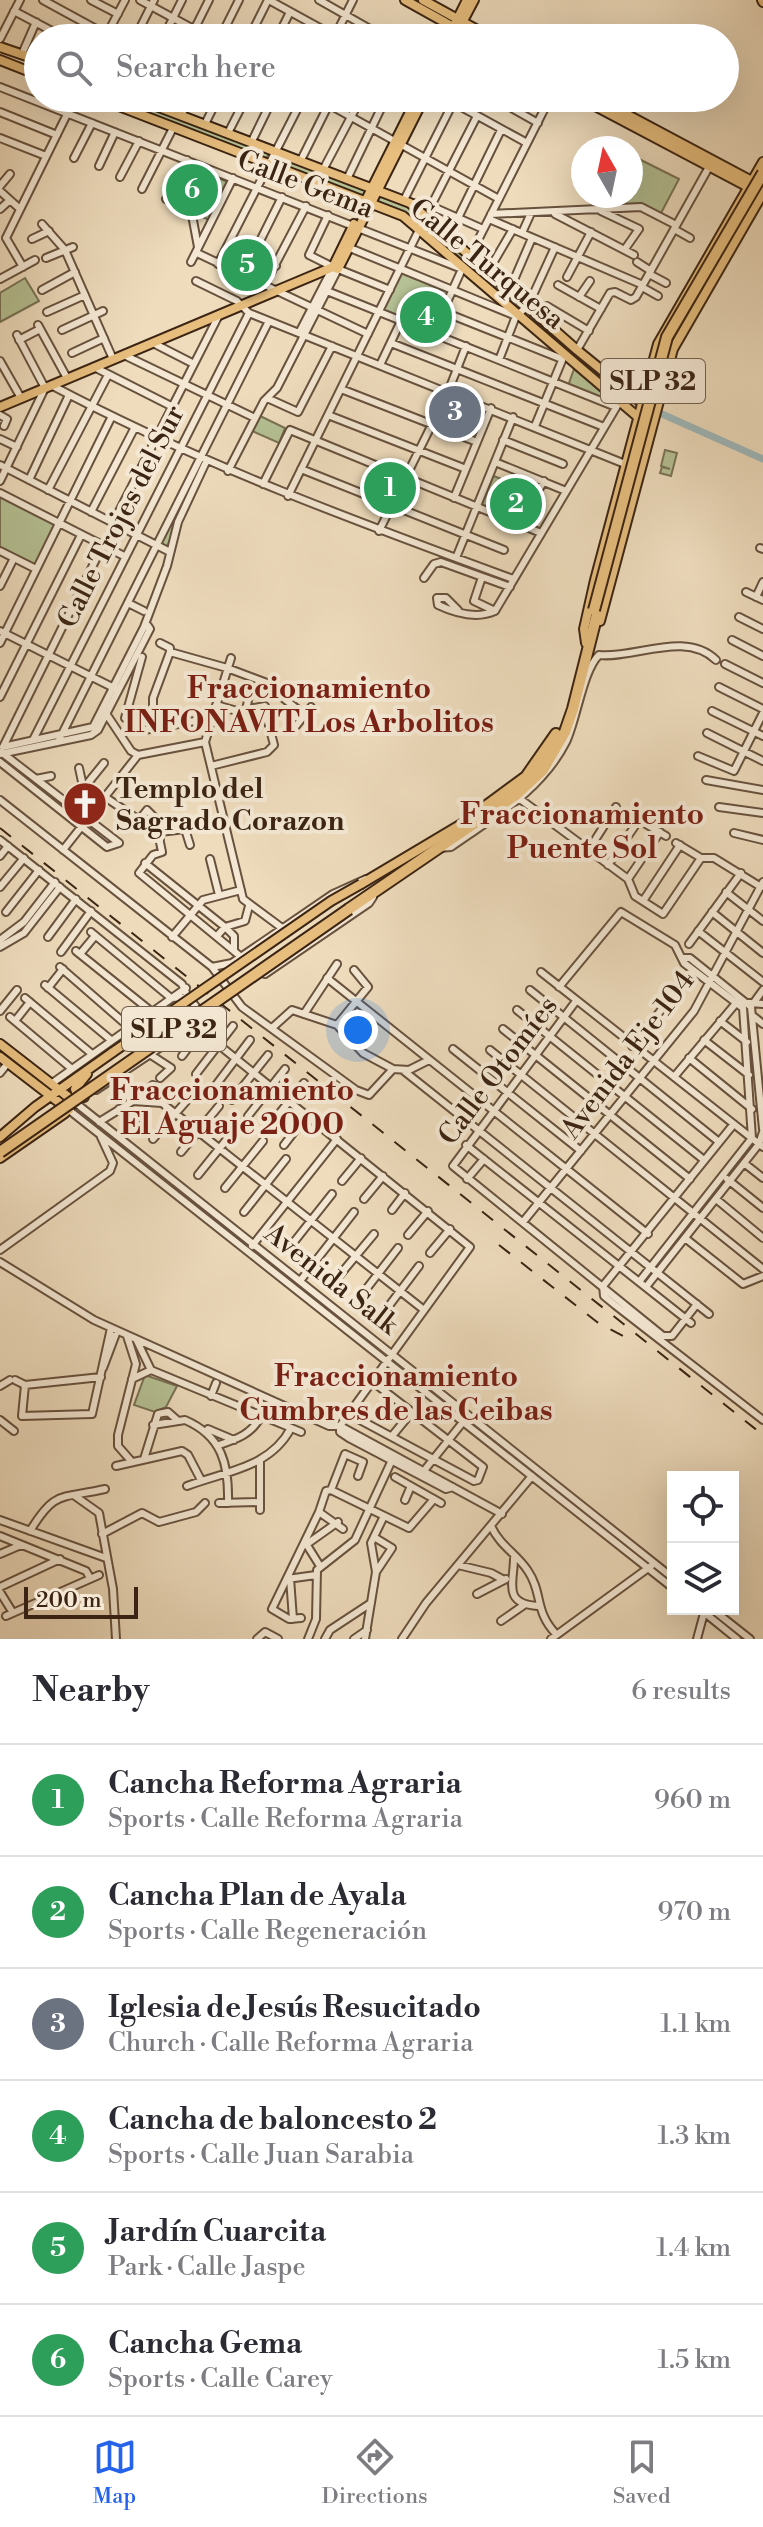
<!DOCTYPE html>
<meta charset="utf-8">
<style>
:root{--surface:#fff;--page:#f2f2f3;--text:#2b2b33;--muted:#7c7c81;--line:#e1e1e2;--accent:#2563eb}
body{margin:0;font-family:"Libre Bodoni",serif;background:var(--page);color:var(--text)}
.controls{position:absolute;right:24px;bottom:24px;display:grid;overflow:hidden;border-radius:0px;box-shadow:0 8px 32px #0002}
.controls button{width:72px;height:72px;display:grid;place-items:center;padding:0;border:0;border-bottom:2px solid var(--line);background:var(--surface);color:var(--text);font:40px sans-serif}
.compass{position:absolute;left:571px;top:136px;width:72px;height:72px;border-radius:50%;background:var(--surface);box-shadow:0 8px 32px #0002;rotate:351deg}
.scale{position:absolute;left:24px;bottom:20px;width:114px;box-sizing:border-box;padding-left:8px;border:4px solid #3b2413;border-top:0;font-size:22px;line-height:28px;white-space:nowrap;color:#3b2413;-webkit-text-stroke:6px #f4e8d4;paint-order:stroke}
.you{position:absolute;left:358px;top:1030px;width:28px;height:28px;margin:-20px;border:6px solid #fff;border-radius:50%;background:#1a73e8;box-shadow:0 0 0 12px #1a73e833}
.badge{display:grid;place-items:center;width:52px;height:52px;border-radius:50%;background:var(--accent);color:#fff;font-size:26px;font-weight:700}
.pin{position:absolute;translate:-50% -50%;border:4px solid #fff;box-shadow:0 2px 8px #0006}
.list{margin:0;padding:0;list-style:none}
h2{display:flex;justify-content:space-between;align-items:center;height:104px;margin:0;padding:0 32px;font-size:34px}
h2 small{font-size:26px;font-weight:400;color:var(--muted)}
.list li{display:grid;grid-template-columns:52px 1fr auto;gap:24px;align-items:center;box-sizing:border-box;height:112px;padding:0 32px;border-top:2px solid var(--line)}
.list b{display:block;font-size:30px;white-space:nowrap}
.list p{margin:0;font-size:26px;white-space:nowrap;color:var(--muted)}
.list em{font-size:26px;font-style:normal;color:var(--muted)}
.icon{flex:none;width:44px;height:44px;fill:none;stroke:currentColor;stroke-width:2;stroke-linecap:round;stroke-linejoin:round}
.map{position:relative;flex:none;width:763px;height:1639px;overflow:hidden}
.search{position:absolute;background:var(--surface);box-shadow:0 8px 32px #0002;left:24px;right:24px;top:24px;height:88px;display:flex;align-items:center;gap:20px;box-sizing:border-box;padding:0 28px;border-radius:44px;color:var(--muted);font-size:30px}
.sheet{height:776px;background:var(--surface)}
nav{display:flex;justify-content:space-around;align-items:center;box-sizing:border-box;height:112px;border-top:2px solid var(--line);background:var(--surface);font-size:22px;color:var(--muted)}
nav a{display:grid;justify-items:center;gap:4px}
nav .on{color:var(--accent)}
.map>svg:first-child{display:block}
.green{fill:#b5c194;stroke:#787254;stroke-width:2}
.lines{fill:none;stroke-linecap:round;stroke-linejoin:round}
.river{stroke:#9fb9bc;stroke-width:7}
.minor-casing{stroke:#68523e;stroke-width:10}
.major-casing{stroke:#3b2413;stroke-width:12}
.highway-casing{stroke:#3b2413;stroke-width:14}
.minor{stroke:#f4e8d4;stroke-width:6}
.major{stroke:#e7be7e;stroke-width:8}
.highway{stroke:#e7be7e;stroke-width:10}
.rail{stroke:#3b2413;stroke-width:2;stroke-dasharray:14 14;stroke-linecap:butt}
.major-bridge-casing{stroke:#3b2413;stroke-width:12;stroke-linecap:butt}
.highway-bridge-casing{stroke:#3b2413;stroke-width:14;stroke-linecap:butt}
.major-bridge{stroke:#e7be7e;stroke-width:8}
.highway-bridge{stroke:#e7be7e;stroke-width:10}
.labels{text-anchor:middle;stroke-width:8;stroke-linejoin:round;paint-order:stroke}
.shield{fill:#f4e8d4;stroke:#725f4d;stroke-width:2}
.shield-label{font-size:26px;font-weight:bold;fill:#3b2413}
.street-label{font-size:28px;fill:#3b2413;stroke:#f4e8d4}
.poi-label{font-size:28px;font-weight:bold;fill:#3b2413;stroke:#f4e8d4;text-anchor:start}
.neighbourhood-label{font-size:30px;font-weight:bold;fill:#7a1f14;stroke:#f4e8d4}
</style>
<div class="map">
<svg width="763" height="1639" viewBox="0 0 763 1639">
<rect width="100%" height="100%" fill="#eedcbd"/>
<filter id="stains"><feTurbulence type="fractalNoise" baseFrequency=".0025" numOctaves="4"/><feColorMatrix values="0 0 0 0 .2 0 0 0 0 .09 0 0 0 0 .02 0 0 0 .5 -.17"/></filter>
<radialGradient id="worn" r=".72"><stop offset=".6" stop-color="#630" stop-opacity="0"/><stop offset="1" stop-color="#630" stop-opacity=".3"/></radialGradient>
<path class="green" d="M111,98h17l141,56 -3,4 -46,-15z
M631,155l48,24 -19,36 -34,-9v-10h5z
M279,156l89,31 -5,10 -87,-34z
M187,165l41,17 -19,38 -40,-18z
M380,193l25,11 118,102 -2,3 -103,-87 -43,-19z
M229,245l46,21 -11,19 -44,-21z
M401,271l49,20 -21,39 -49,-18z
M25,278l14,23 -39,21v-29z
M574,369l39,33 -45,-16z
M258,415l27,13 -6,15 -29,-13z
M665,450l12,3 -6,23 -11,-3 2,-6 8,2 -9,-3z
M200,462l2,2 -35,83 -6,-4z
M491,475l44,17 -18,29 -38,-15z
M0,495l55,28 -21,44 -34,-18z
M145,1375l32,11 -11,21 -11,5 -21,-7z"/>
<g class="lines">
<path class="river" d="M662,414l101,45"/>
<g class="minor-casing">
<path id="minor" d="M43,0l64,35
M91,0l27,14
M140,0l70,38
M269,0l69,38
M319,0l67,38
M14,11l51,27
M106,36l19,-36
M135,38l19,-38
M163,38l19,-38
M190,38l19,-38
M220,38l19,-38
M249,38l19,-38
M277,38l13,-26
M334,38l19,-38
M0,39l20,-39
M22,54l14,-32
M0,87l462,182
M317,98l182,101
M445,98l82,45
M494,98l44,25
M0,112l57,23
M181,115l9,-17
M205,124l13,-26
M228,133l18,-35
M0,138l46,18
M252,141l21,-43
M74,158l18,-35
M301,160l31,-62
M99,166l16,-34
M324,168l37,-70
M120,177l19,-36
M348,177l38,-79
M0,186l10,-12
M142,189l31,-61
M0,191l20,18
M166,199l21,-39
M404,200l49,-97
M412,203l19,3 52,23
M431,206l46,-90
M0,209l10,-9
M601,211l38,18 -14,20
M491,214l150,-7 35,18
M555,214l79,41
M192,215l6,32
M458,218l43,-88
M489,219l154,66
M42,224l23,26 48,109
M674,229l16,9
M522,233l9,-20
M6,238l69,-140
M6,238l17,29
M32,239l17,-8
M229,244l47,22
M345,246l171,70
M197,253l171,81
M471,254l79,-156
M253,255l29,-58
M46,258l27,-11
M191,262l42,-84
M637,262l14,9
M218,264l85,-166
M489,270l24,-41
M649,274l17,9
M567,277l24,-45
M0,279l35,-19
M196,281l41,20 12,12 376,151
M558,285l43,24
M264,286l42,-80
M642,287l16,9
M510,289l22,-51
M42,290l33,-18
M327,291l289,116
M579,297l11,-16
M547,306l42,25
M47,312l38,-17
M444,312l118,47
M38,325l29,53
M62,330l41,-19
M299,333l34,-66 -24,-12 19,-40
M433,333l29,-64
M19,340l21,-11
M153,343l41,21
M391,343l213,84
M577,350l33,-57 5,-1 16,8 5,-3 73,-130
M72,353l32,-15
M124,355l131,63
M499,360l17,-44 12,-10 27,-59
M0,361l21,37
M380,365l21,-44
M94,367l79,40
M51,385c149,79 304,136 462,194
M341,389l136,53
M267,398l31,14 34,-66
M0,415l7,4 -3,7
M328,415l138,54
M535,426l28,-68
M0,439l17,8
M503,440l60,24
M495,462l71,29
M0,465l170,87
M301,469l203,81
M228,471l36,-70 13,-13 61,-119 52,21
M29,480l40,-85
M0,481l45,-93 -28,-53
M263,484l27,-54 251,103
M48,490l60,-115
M0,493l124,63
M288,496l132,-268
M454,498l37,-90
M91,512l44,-85
M113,523l105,-206
M518,523l26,-42
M379,531l69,-139 18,-46
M760,548l3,1
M0,551l36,18
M456,558l57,-141
M482,577l-8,24 21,10
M424,578l10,-14 7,-2 69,25
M0,586l14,-28
M746,592l17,8
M756,597l7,-15
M437,598l1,7c17,8 39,14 57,6l125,-210
M437,598h9l12,12
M128,603l16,8
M739,617l24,12
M144,627l23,-61 11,-44 28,-60
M0,631l116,58
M732,640l31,16
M0,643l112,-227
M170,652l57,16 56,21 -1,8 24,19
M725,664l38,19
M719,687l44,22
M250,692l32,-1
M0,697l81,-162
M216,705l21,6 28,-5
M246,710l5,-24
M712,711l51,25
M105,712l26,39 7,4
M153,714v-16l17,-46v-4l-10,-5
M125,718l17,-61
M296,726l15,-19
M144,730l68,-12
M707,733l56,28
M33,740l216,-427
M58,742l211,-421
M205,742l38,157 39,29
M205,742l26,-84
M3,747l100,-202
M3,747l90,-20 51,-100 4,-1
M1,752l118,91
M0,754l91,-19 7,-5 52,-101 -2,-3
M698,756l36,15 29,-58
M0,762l107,85 12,-4
M211,766l56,-14 7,-7 -7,-27
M79,768l5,23 16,13
M36,779l15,-3
M706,780l57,10
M83,789l21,-26
M105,797l34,23 8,-10 8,8
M520,799l108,80 7,17 28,18 38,-56
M0,800l212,167 20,-4 101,-69 33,-15
M719,807l44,6
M155,818l7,34 -9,3 -14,18 101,83
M155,818l-9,11 14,11
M160,832l25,-3 5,16
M734,833l29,7
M0,840l182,144 6,13
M676,843l25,15
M439,848l12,-1c44,-31 90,-56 115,-105 11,-23 17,-72 33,-87 36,4 86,-25 117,5
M63,850l75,-95 67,-13
M588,851l28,-44
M0,856l8,-10
M701,858h13l47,29
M210,859l9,36
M145,863l80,64 9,9v15
M608,865l31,-45 27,16
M628,879l32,-47
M0,887l24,-29
M726,892l37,29
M643,901l37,-56
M6,912l33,-42
M712,912l51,41
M698,931l65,51
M91,932l80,66 17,-1 14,17 -8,11 -98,65
M217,936l8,-9 20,-6 4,-15
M48,937l28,-38
M172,937l31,-37 38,-10
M0,940l24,-18 31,-40
M689,944l52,-71
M0,947l24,-14 36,-46
M76,951l76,61
M61,952l30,-41
M80,954l15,-18
M683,958h7l61,49 12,122
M60,967l69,60
M212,967l30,40 114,83 13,5 24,-26
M541,972l222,175
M265,974l104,-71 4,-6
M327,978l321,256
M45,985l66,55
M559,987l62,-75 54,33 9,18 59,45 9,130 -113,144
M48,988l15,-19
M530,990l189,152
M25,998l67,56
M576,1001l-123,165 210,170h9l25,-32
M755,1001l8,-11
M517,1010l187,150
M0,1011l17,-21
M304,1014l33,-50
M753,1016l10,8
M10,1017l62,52
M15,1021l15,-19
M720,1021l27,21
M194,1025l276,222 -130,179
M337,1025l31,-38 -14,-17
M272,1028l20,-18 45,15 26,28 30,16 16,1 20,-10
M503,1029l187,150
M208,1036l14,-17
M704,1040l45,35
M632,1046l61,-75
M453,1049l128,102
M490,1050l273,219
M151,1055l20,13 -11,10
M182,1056l19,-25
M689,1058l63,51
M404,1071l305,243
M0,1073l8,-10
M196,1074l37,-48
M674,1077l63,-75 26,2
M51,1084l135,-96
M213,1089l37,-49
M137,1100l16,-15
M232,1100l36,-45
M77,1104l596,474
M119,1109l15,13 9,-10
M69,1110l604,478
M248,1116l37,-47
M99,1122l34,-21 29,2 262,207
M266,1130l38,-47
M153,1139l44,-50
M284,1145l23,-30
M466,1145l225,178
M181,1152l38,-46
M744,1163l19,15
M198,1175l42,-52
M467,1179l17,-20
M727,1179l36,29
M342,1181l19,-23
M225,1188l38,-47
M364,1199l19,-23
M716,1199l47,39
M392,1210l13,-17
M244,1212l42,-53
M523,1222l171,-211 69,-129
M408,1235l20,-24
M685,1238l58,46 20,-8
M252,1246l85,-107
M290,1247l42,-53
M0,1250l110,-79 3,-8 -12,-26
M430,1253l20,-24
M0,1262l94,58 235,106h11l162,88
M300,1281l54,-69
M334,1282l40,-48
M603,1286l1,10 11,9 148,115
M603,1286l130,-161
M646,1287l113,-143 4,-12
M357,1301l41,-53
M379,1319l40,-53
M127,1336l9,28 -18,71v11l14,16
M137,1341l14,29
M103,1368l14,-37
M132,1379l19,-9 150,62
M15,1380l10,5 76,-8
M25,1385l-3,31 70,-2 19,-86
M0,1386l10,-6
M211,1396l5,-13
M381,1413l12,-15
M349,1414l125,67 4,-1 5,-13 -110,-85
M0,1420l14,11
M153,1425l32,-5c37,16 44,44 43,83
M340,1426v6l9,6 97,51 7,-2
M208,1429l26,11
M392,1436l19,-23
M219,1445c18,-6 33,-11 42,-29
M144,1459l14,-45 10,-2 9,8
M260,1461v49
M116,1466l66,-15 6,4 13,25
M423,1472l40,-50
M395,1477l46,26
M187,1486c39,-15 83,-18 104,-58
M331,1490l78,38 25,-29
M331,1490l14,-36 18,8 -5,14
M75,1496l24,17 14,76 3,50
M405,1500l6,-14
M219,1503l41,-1
M319,1512l24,17
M0,1520l106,38
M491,1526c9,20 26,28 37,45 15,22 6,40 28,63
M30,1531c25,-41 30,-32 75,-42
M102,1534l40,-21 17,9 37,-10 9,-9
M0,1536l86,35 4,7
M374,1537l18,11 -16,24
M305,1542l15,24
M307,1544l31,-22
M0,1554l21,-9
M514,1558c0,24 -12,46 24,48
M458,1565l33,8 13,7
M290,1578l3,41
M287,1579l29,-4
M0,1587l60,-28
M0,1592l13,21
M477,1594l29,-15
M700,1609l37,30
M712,1609l38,30
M6,1616l93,-41
M301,1618l-12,1 -17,-10 47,-97 7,-21 5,-1
M501,1621l23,-16
M257,1639l8,-7 13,7
M308,1639l8,-20 1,-49 38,-30 37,-80
M325,1639l5,-9 41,-27
M354,1639l13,-9
M365,1639l11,-67 -5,-29 13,-27
M402,1639l24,-36 106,-127
M551,1639l100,-73
M697,1639l7,-26"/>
</g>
<g class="major-casing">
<path id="major" d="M405,0l68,38
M423,0l69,38
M762,0l1,2
M448,38l19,-38
M454,38l20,-38
M0,47l38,13
M0,60l38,15
M98,98l305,118 235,201 15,5
M135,98l275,105 167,147 65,53 15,4
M580,98l172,91
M596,98l167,89
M364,204l53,-106
M333,267l21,-43
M0,407l333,-140 5,2 86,-171
M600,621l73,-272 90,-156
M586,643l-2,-14 11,-49 63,-236 105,-182
M361,884l104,-62
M0,1044l76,59
M0,1057l69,53
M84,1097h-6l-3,-8 12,-15
M0,1137l35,-30 78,-55
M0,1158l65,-45"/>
</g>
<g class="highway-casing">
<path id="highway" d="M469,819l57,-42 30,-43
M349,909l167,-114 27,-25 22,-38 8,-23 25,-99"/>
</g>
<use href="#minor" class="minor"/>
<use href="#major" class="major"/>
<use href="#highway" class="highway"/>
<path class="rail" d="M0,828l763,607
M499,1245l98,77 37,20"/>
<g class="major-bridge-casing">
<path id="major-bridge" d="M113,1052l218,-151 30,-17"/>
</g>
<g class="highway-bridge-casing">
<path id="highway-bridge" d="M594,610l73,-273 96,-164
M0,1152l349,-243"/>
</g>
<use href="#major-bridge" class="major-bridge"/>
<use href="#highway-bridge" class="highway-bridge"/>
</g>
<defs>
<g id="church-disc" transform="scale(2.3)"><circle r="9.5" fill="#8f2418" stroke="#f4e8d4"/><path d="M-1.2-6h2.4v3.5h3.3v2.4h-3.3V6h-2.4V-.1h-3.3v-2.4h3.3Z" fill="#fff"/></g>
</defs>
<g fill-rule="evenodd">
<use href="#church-disc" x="85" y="804"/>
</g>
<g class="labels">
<g class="shield">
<rect x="601" y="359" width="104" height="44" rx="6"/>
<rect x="122" y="1007" width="104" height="44" rx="6"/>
</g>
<g class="shield-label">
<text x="653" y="390">SLP 32</text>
<text x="174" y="1038">SLP 32</text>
</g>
<g class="street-label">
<text transform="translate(306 183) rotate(21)" y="10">Calle Gema</text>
<text transform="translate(488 263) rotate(39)" y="10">Calle Turquesa</text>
<text transform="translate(120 516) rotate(-63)" y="10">Calle Trojes del Sur</text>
<text transform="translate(627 1054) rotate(-53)" y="10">Avenida Eje 104</text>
<text transform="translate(497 1070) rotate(-53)" y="10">Calle Otomíes</text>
<text transform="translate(332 1278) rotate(38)" y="10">Avenida Salk</text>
</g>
<g class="poi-label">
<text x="116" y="798">Templo del<tspan x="116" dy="32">Sagrado Corazon</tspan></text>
</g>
<g class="neighbourhood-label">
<text x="309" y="698">Fraccionamiento<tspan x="309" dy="34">INFONAVIT Los Arbolitos</tspan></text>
<text x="582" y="824">Fraccionamiento<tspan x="582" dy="34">Puente Sol</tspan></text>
<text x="232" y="1100">Fraccionamiento<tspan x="232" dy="34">El Aguaje 2000</tspan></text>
<text x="396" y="1386">Fraccionamiento<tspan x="396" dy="34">Cumbres de las Ceibas</tspan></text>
</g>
</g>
<rect width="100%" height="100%" filter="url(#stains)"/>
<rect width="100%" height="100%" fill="url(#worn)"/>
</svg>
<div class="controls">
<button><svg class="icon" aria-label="locate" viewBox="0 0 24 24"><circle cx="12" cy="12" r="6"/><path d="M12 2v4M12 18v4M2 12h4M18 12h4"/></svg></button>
<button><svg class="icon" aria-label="layers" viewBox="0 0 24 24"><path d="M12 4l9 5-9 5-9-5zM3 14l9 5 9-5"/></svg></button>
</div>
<svg class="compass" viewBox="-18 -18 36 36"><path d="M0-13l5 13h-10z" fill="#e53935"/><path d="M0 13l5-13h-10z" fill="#7c7c81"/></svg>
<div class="scale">200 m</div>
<div class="you"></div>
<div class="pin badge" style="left:390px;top:488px;background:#2e9e5b">1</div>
<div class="pin badge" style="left:516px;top:504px;background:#2e9e5b">2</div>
<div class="pin badge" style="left:455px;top:412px;background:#6b7280">3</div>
<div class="pin badge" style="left:426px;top:317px;background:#2e9e5b">4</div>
<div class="pin badge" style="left:247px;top:265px;background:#2e9e5b">5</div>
<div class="pin badge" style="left:192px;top:190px;background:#2e9e5b">6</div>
<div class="search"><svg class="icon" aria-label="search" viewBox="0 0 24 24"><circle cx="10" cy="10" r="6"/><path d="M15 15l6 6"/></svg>Search here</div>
</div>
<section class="sheet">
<h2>Nearby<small>6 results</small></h2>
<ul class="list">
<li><span class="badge" style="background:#2e9e5b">1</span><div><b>Cancha Reforma Agraria</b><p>Sports · Calle Reforma Agraria</p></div><em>960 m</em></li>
<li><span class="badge" style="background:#2e9e5b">2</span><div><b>Cancha Plan de Ayala</b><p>Sports · Calle Regeneración</p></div><em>970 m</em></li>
<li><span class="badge" style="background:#6b7280">3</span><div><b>Iglesia de Jesús Resucitado</b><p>Church · Calle Reforma Agraria</p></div><em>1.1 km</em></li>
<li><span class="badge" style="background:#2e9e5b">4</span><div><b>Cancha de baloncesto 2</b><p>Sports · Calle Juan Sarabia</p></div><em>1.3 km</em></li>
<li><span class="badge" style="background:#2e9e5b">5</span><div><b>Jardín Cuarcita</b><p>Park · Calle Jaspe</p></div><em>1.4 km</em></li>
<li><span class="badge" style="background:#2e9e5b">6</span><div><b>Cancha Gema</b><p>Sports · Calle Carey</p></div><em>1.5 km</em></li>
</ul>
</section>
<nav>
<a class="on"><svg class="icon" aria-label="map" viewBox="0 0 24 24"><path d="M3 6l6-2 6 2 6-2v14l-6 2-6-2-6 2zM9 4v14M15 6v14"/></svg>Map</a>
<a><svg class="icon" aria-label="directions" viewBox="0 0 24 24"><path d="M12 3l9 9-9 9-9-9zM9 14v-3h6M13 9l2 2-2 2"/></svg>Directions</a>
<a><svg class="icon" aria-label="saved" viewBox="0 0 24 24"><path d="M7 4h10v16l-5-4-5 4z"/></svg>Saved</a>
</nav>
